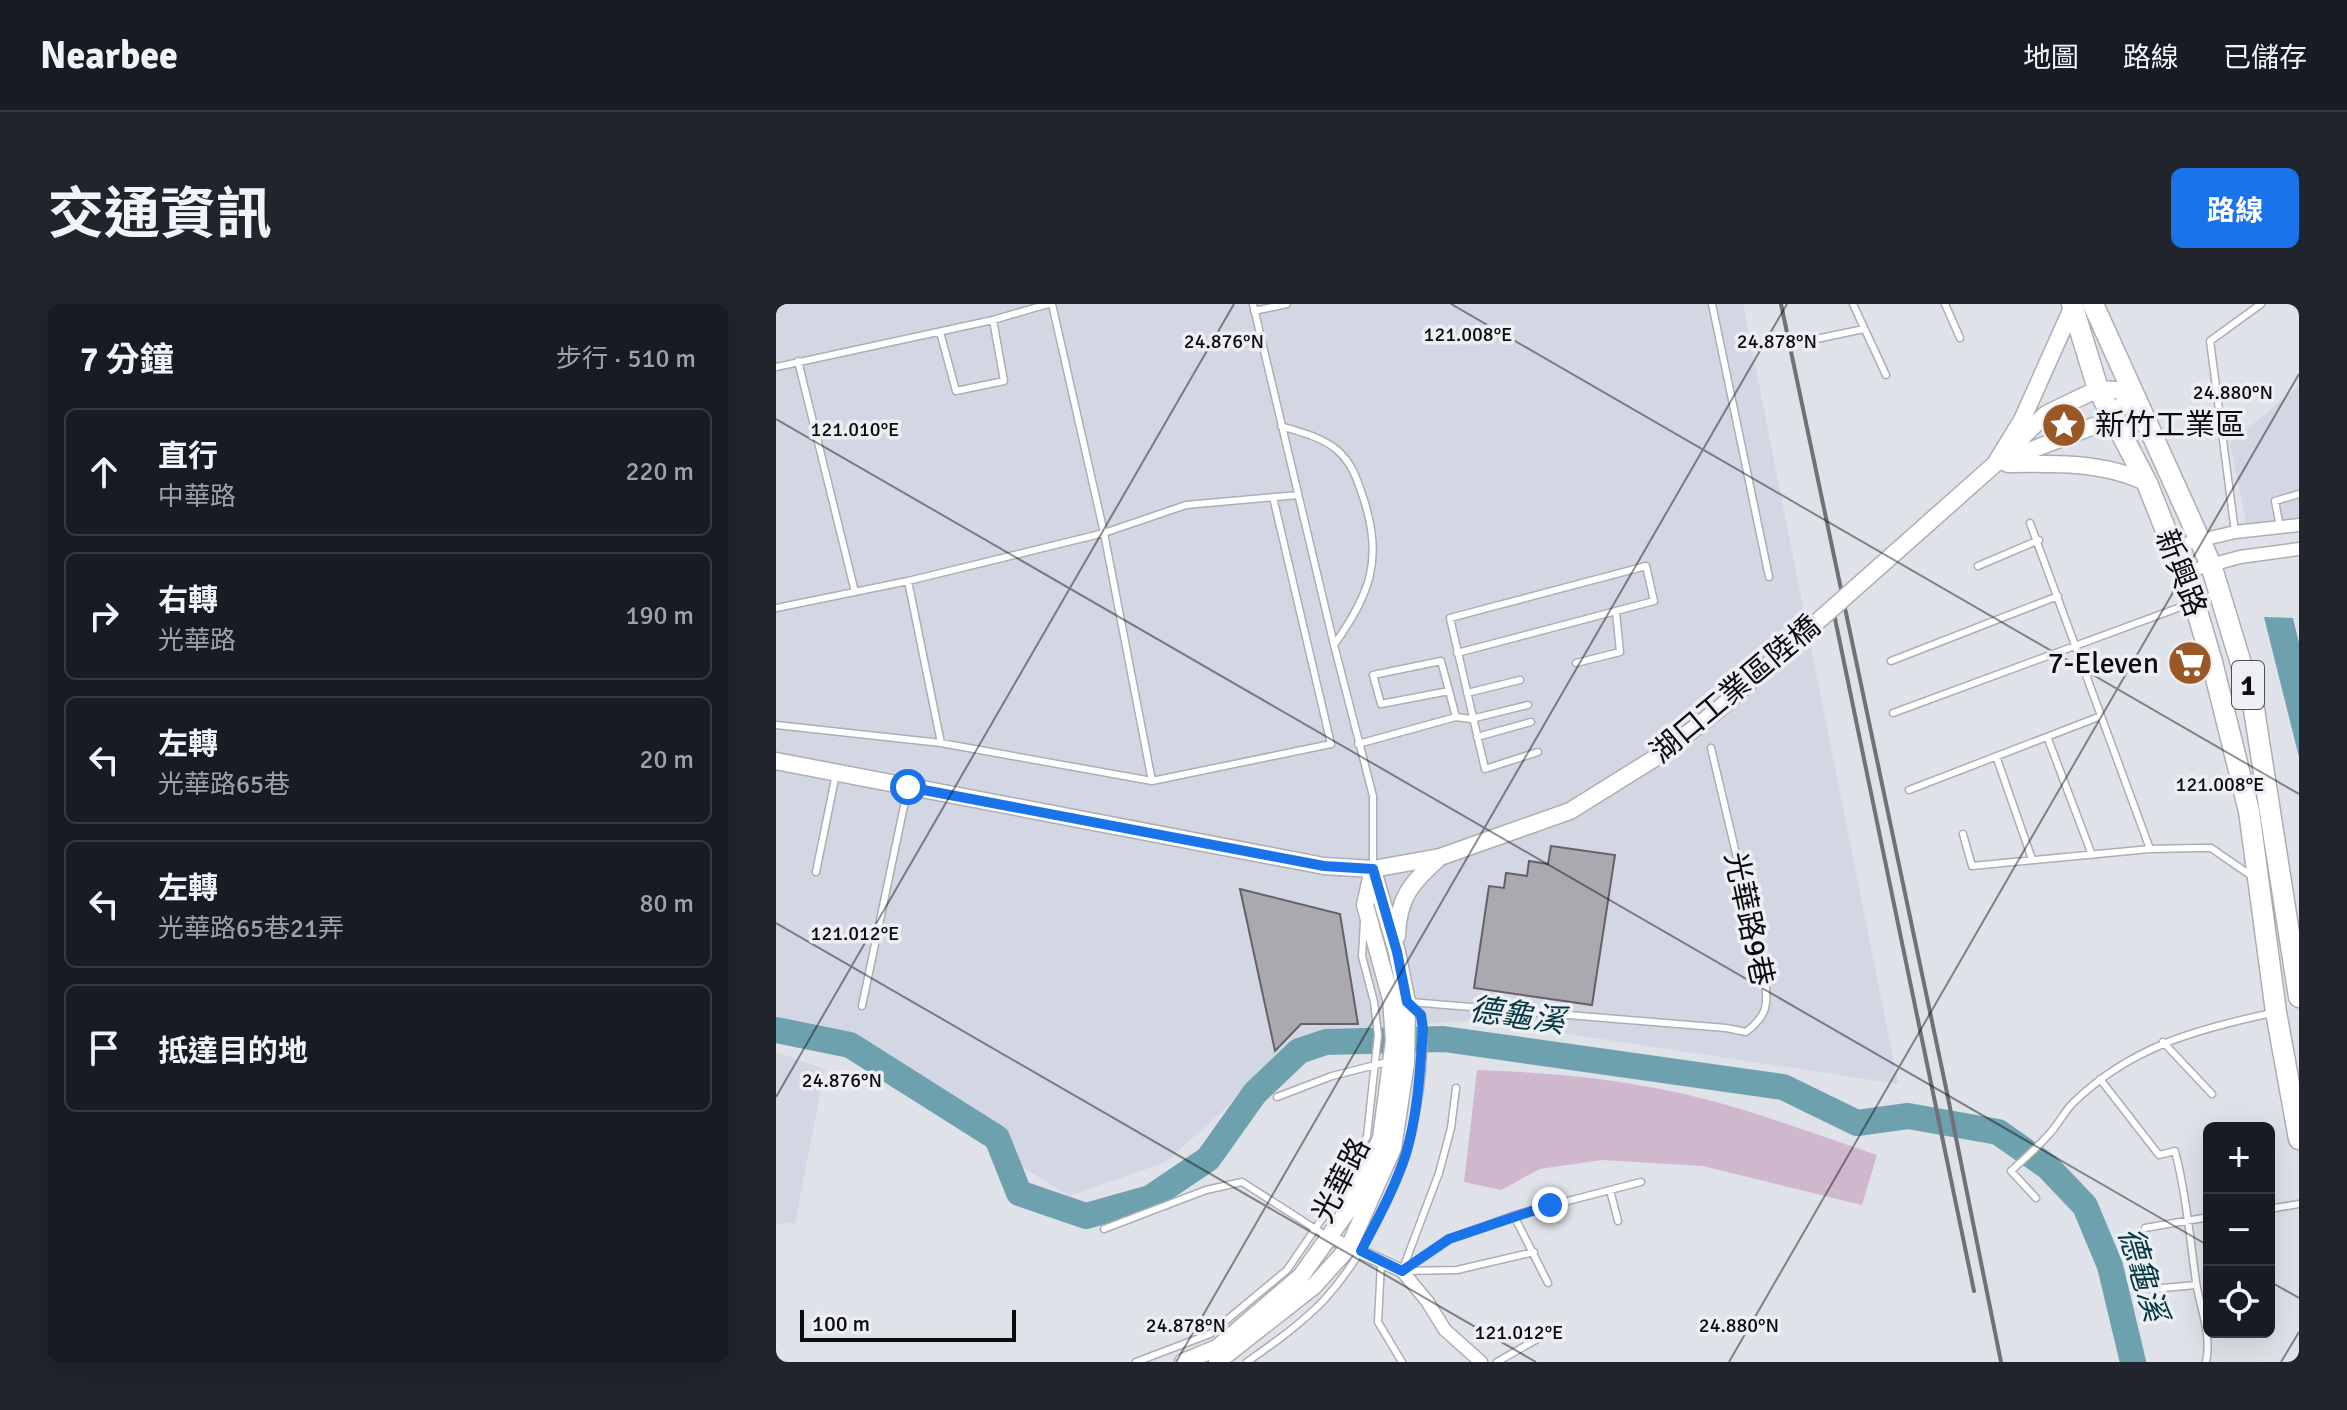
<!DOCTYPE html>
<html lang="zh-TW">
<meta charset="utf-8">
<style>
:root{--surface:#171b24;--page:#20242c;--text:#f1f3f6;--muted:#9ea1a6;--line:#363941;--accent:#1a73e8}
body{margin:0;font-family:Signika,"Noto Sans TC",sans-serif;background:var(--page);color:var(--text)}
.controls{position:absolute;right:24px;bottom:24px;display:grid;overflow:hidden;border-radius:12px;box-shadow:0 8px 32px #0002}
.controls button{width:72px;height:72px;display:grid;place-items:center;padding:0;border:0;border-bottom:2px solid var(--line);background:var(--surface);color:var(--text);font:40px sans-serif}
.scale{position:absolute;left:24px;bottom:20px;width:216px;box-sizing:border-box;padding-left:8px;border:4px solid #0b0c0e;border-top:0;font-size:22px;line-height:28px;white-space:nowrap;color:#0b0c0e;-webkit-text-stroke:6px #edeff5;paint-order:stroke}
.stop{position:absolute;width:24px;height:24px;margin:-18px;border:6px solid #1a73e8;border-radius:50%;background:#fff}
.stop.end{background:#1a73e8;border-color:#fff;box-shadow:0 2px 8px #0008}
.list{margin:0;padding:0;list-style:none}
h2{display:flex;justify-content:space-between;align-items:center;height:104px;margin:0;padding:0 32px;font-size:34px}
h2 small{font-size:26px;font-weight:400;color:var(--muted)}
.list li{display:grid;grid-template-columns:52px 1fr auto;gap:24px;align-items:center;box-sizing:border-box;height:128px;margin:0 16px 16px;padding:0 16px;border:2px solid var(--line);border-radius:12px}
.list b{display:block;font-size:30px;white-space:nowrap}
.list p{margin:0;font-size:26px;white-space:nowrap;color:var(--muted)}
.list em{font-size:26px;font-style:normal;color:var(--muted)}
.icon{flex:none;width:44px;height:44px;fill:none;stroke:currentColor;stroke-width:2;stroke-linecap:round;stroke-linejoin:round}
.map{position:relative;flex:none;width:1523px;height:1058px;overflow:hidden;border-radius:12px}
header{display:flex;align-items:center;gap:48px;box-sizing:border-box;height:112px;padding:0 40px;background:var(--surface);border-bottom:2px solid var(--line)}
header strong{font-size:38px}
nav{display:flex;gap:44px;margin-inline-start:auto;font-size:28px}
.intro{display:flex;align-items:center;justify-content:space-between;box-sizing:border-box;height:192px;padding:0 48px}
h1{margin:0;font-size:56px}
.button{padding:20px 36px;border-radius:12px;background:var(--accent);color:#fff;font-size:28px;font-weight:700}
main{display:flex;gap:48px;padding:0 48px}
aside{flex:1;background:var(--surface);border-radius:12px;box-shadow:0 8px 32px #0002}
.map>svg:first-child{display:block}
.built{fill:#d3d7e4}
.green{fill:#cfb8cd}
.water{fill:#6ea1ae}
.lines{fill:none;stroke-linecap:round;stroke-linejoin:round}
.river{stroke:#6ea1ae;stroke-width:26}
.building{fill:#aba9b0;stroke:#646268;stroke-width:2}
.service-casing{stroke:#acaeb4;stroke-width:9}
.minor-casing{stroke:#acaeb4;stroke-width:15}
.tertiary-casing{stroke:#acaeb4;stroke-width:19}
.primary-casing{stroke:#acaeb4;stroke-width:23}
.service{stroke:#fff;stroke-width:6}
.minor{stroke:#fff;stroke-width:12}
.tertiary{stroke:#fff;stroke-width:16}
.primary{stroke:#fff;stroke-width:20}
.rail{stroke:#707276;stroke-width:4}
.tertiary-bridge-casing{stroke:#acaeb4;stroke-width:19;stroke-linecap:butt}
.tertiary-bridge{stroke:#fff;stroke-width:16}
.route{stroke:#1a73e8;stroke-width:10}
.ticks{fill:none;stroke:#0b0c0e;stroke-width:2;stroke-opacity:0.45}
.labels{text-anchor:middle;stroke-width:7;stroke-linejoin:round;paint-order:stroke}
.shield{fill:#edeff5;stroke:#4f5053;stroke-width:2}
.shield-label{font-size:28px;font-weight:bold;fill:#0b0c0e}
.poi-label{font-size:30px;fill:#0b0c0e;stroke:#edeff5;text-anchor:start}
.street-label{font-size:30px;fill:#0b0c0e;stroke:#edeff5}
.water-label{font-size:32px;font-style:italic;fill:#063842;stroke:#edeff5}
.ticks-label{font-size:20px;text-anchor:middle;fill:#0b0c0e;stroke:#edeff5;stroke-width:7;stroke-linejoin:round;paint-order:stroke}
</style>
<header>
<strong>Nearbee</strong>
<nav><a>地圖</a><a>路線</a><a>已儲存</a></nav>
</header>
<div class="intro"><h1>交通資訊</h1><a class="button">路線</a></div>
<main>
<aside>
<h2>7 分鐘<small>步行 · 510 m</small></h2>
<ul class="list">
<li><svg class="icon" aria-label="ahead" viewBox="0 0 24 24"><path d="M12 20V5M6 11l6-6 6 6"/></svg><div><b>直行</b><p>中華路</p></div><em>220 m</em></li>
<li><svg class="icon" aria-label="right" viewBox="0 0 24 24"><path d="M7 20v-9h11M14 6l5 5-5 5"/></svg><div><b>右轉</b><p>光華路</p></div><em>190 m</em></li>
<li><svg class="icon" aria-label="left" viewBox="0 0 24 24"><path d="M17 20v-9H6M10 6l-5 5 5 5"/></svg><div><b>左轉</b><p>光華路65巷</p></div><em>20 m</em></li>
<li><svg class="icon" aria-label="left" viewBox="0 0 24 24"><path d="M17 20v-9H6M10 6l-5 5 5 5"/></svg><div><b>左轉</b><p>光華路65巷21弄</p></div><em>80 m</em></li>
<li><svg class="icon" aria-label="arrive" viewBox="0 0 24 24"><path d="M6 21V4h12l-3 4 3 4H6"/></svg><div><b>抵達目的地</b></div></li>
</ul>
</aside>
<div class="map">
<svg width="1523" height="1058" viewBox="0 0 1523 1058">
<rect width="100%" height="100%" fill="#dfe2e8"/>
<path class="built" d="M0,0h967l155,780 -422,-64 -168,13 -142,129 -97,34 -293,-181z
M1523,82v138l-51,8 -18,-89z
M0,748l49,17 -30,154 -19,1z"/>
<path class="green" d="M701,766c61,2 123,7 183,19 74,14 146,42 217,66l-15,50 -159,-39 -101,-6 -62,9 -39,21 -37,-8z"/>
<path class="water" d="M1488,313l29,1 6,25v114z"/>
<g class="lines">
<path class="river" d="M0,726l74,15 147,93 22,55 67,23 64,-18 58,-39 47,-66 44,-42 27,-9 118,-3 339,48 74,36 51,-7 90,16 50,35 37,39 25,60 23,96"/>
</g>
<path class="building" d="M775,542l64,9 -23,150 -118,-17 15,-102 15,2 2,-15 21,3 2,-15 19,3z
M464,585l100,25 18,110h-57l-26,27z"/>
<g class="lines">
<g class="service-casing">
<path id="service" d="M276,0l52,229 48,248
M477,0l81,341 39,151v70
M936,0l57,273
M1077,0l33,71
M1169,0l15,34
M478,7l33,-7
M164,28l16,59 48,-10 -11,-61
M1040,35l48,-10
M22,57l57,231
M0,63l217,-47 55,-16
M505,122c19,6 41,11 56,24 15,13 20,29 26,47 21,62 7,97 -29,148
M1254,219l120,326
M1504,223l-5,-26 24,-7
M1459,228l-25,-191 51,-37
M1202,262l61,-26
M132,277l33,162
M0,304l132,-27 196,-48 82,-28 112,-10
M681,349l197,-52 -8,-35 -196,52 35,151 53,-17
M1115,357l167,-65
M800,359l44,-11 -4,-40
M673,387l-68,13 -8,-29 68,-14 15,56
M691,389l53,-13
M1117,409l323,-119
M0,421l165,18 211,38 179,-37 -58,-247
M701,433l54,-15
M1272,435l44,116
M582,440l98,-27 15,2 57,-14
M1220,452l36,103
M1133,486l192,-74
M1187,530l9,32 178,-17 47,-1h14l42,29
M40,568l20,-98
M634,698l316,26 20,4c24,-19 21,-28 19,-56l-54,-228
M86,702l46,-219
M1387,738l49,52
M1324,775l59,76 16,-4c11,43 15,87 21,131 4,26 16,52 10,80
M501,793l55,-21 55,-14
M834,886l8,31
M1260,894l-25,-27c13,-12 28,-25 40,-39 8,-9 13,-20 22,-29 57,-56 124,-74 199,-90
M1493,905l30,-5
M738,912l34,67
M1369,924l64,-11
M328,925l102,-39 36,-8 86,55
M605,959l-3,59 24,40
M626,967l47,-32 69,-25 123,-32
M626,967l37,-98 12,-45 5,-40
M626,967l55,-1 77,-18
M1376,985l44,-4
M360,1058l74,-28 77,-64 50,-73 30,-61 11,-101 -4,-33 -12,-46 2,-34
M471,1058c27,-19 54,-38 77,-62 63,-69 109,-191 97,-285l-11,-11
M721,1058l42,-24"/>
</g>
<g class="minor-casing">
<path id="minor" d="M1396,243l63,-15 64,-7
M1406,269l58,-16 59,-8
M552,933l74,34 25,30 18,29 36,32"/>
</g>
<g class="tertiary-casing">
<path id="tertiary" d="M1237,142l33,-32 52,-25 34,2
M1224,158l112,-43 20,-28
M1219,160l27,-44 51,-114
M1232,160c46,-1 97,-2 139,19
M0,457l548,105 49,3 67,-12
M621,632c1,-38 14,-53 42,-78
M407,1058l34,-14 84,-72 48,-67 32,-71 13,-98 -3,-41 -26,-94 8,-36
M441,1058l97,-76 35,-39 44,-99 13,-85 1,-61 -10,-50 -24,-81"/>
</g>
<g class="primary-casing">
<path id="primary" d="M1296,0l26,85 49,94 47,118 18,61 37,149 27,201 23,127
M1317,0l118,261 42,138 46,294"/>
</g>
<use href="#service" class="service"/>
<use href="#minor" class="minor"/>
<use href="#tertiary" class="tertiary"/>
<use href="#primary" class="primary"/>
<path class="rail" d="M1005,0l165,784 55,274
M1057,305l141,682"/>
<g class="tertiary-bridge-casing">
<path id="tertiary-bridge" d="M664,553l130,-46 93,-58 56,-44 276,-245"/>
</g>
<use href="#tertiary-bridge" class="tertiary-bridge"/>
</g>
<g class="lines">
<path class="route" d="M132,483l416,79 49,3 24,83 10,50 14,13 2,14c-3,42 -5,84 -17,125 -11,34 -29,66 -45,97l41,20 47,-32 101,-34"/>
</g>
<path class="ticks" d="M675,0l848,490M0,115l1433,827M0,619l760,439M0,793l458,-793M1493,977l30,17M400,1058l611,-1058M953,1058l570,-988M1505,1058l18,-30"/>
<defs>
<g id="sight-disc" transform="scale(2.3)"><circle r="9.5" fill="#9b5827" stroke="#edeff5"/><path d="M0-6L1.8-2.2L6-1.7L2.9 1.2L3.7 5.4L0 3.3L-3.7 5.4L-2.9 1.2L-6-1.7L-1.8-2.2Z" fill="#fff"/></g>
<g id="supermarket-disc" transform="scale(2.3)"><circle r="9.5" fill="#9b5827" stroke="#edeff5"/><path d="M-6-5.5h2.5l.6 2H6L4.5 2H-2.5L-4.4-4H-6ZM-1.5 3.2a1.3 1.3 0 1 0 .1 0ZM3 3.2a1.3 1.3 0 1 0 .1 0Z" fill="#fff"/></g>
</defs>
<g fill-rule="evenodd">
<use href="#sight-disc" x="1288" y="121"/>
<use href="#supermarket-disc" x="1414" y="359"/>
</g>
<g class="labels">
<rect class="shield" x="1456" y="357" width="32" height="48" rx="6"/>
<g class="shield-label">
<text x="1472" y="391">1</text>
</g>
<g class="poi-label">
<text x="1319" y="131">新竹工業區</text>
<text x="1383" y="369" text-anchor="end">7-Eleven</text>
</g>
<g class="street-label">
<text transform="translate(1405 269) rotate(69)" y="10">新興路</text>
<text transform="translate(959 385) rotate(-40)" y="10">湖口工業區陸橋</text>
<text transform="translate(973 615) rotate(78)" y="10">光華路9巷</text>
<text transform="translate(565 876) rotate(-63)" y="10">光華路</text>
</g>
<g class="water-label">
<text transform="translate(741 711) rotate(8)" y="11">德龜溪</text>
<text transform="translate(1367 970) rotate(73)" y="11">德龜溪</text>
</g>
</g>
<g class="ticks-label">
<text x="692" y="37">121.008°E</text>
<text x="448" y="44">24.876°N</text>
<text x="1001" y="44">24.878°N</text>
<text x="1457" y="95">24.880°N</text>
<text x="79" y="132">121.010°E</text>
<text x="1444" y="487">121.008°E</text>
<text x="79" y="636">121.012°E</text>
<text x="66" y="783">24.876°N</text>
<text x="410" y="1028">24.878°N</text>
<text x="963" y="1028">24.880°N</text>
<text x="743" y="1035">121.012°E</text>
</g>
</svg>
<div class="controls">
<button>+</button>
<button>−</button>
<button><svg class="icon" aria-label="locate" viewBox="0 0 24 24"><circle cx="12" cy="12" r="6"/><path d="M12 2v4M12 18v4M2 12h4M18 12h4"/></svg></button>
</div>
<div class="scale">100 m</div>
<div class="stop" style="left:132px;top:483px"></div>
<div class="stop end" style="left:774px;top:901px"></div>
</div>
</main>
